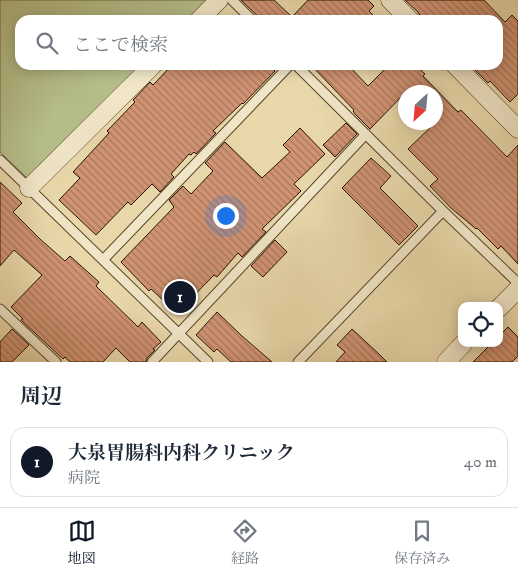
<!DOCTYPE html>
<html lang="ja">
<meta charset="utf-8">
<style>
:root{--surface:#fff;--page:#f6f6f7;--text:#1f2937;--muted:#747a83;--line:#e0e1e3;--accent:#111827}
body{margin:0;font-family:"IM FELL DW Pica","Noto Serif JP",serif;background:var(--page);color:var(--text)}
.controls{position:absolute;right:15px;bottom:15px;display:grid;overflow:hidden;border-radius:10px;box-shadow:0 2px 12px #0003}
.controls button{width:45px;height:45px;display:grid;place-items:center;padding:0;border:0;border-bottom:1px solid var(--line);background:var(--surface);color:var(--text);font:25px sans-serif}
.compass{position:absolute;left:398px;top:85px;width:45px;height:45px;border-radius:50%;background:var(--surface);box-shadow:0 2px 12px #0003;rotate:206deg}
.you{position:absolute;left:225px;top:215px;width:18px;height:18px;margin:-12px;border:4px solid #fff;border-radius:50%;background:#1a73e8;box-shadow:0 0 0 8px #1a73e833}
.badge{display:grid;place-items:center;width:32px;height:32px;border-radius:50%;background:var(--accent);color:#fff;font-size:16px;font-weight:700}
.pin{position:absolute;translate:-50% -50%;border:2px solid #fff;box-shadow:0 1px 5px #0006}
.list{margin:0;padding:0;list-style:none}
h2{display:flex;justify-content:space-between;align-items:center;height:65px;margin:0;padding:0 20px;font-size:21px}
h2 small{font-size:16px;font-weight:400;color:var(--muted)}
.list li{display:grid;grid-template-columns:32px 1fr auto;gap:15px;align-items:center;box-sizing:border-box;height:70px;margin:0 10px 10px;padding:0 10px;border:1px solid var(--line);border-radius:15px}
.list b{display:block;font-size:19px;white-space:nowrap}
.list p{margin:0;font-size:16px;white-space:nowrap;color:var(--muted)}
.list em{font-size:16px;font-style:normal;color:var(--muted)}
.icon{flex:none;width:28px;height:28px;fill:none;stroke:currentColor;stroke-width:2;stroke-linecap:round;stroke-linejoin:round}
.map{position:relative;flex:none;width:518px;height:362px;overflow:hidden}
.search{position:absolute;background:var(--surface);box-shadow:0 2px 12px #0003;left:15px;right:15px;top:15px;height:55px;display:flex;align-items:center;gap:12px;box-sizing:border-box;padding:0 18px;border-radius:15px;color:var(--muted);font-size:19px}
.sheet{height:145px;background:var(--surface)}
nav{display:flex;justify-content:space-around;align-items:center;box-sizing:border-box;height:70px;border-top:1px solid var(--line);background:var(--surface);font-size:14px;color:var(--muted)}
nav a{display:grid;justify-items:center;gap:2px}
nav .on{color:var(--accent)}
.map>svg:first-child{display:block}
.park{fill:#b5be89;stroke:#6f6945}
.building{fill:url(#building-back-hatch);stroke:#291401}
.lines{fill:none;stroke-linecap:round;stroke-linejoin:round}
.lane-casing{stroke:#59452b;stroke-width:11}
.street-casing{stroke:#59452b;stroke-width:19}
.lane{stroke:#f0e5c7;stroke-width:9}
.street{stroke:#f0e5c7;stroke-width:18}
</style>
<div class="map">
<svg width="518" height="362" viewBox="0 0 518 362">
<defs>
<pattern id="building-back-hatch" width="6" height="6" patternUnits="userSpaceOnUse" patternTransform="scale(1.25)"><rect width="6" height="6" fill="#d09373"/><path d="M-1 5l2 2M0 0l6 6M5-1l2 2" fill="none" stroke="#a9775c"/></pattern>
</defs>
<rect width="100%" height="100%" fill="#e8d7a9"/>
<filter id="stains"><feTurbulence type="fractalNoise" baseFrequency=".004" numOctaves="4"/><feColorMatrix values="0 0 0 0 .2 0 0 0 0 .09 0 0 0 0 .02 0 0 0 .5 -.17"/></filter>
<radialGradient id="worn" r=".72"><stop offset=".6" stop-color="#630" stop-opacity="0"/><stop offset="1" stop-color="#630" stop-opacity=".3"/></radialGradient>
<path class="park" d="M0,0h210l-20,20h-170v45h125l-116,115 -29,-28z"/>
<path class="building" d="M241,0h33l18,17 16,-17h60l6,6 -5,5 9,9h-116z
M405,0h79l21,22 7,-7 6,6v73l-8,8 -20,-21 -2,2 -18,-18h28v-45h-76l-4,-8z
M172,65h97l6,6 -32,33 -1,-1 -29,28 3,2 -20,21 -2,-2 -3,3 -2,-1 -18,20 3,3 -14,15 -8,-8 -21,21 -3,-3 -32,33 -37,-35 21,-22 -7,-6 36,-39 -2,-2 28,-29 -2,-2 17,-18 3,3z
M311,65h37l20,21 21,-21h26l10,9 -2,2 35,36 3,-2 46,47 11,-12v119l-17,-18 -3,3 -21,-21 -1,1 -25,-21 -21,-22 8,-7 -30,-30 28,-27v-30h-30l-36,37 -15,-15 -2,-3 1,-1z
M346,123l11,11 -22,23 -12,-12z
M300,128l25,26 -31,30 7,7 -39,38 4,3 -24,25 -4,-4 -21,24 -3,-2 -37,38 -26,-24 -2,2 -28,-29 53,-55 -5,-7 14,-14 8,8 22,-23 -8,-8 20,-21 37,36 28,-26 -7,-7z
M371,158l20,18 -11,12 38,38 -19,19 -57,-57z
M0,182l22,21 -9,9 27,27 25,22 5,-5 29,26 -3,4 42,41 4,-5 19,20 -8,7 2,1 -8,8 -1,4h-16l-14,-14 -13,14h-33l-5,-5 -2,2 -42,-39 2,-1 -12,-12 31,-32 -28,-25 -14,16z
M275,240l12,12 -24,25 -12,-11z
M217,312l25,24 30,26h-41l-14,-13 -3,3 -18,-17z
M508,327l10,10v19l-6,6h-39l19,-19h7v-7z
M12,329l17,16 -17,17h-12v-20z
M352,329l27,25 8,8h-51l9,-10 -8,-7z"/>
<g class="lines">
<g class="lane-casing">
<path id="lane" d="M232,0l20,20
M296,65l147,146 75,72
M0,160l208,202
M103,260l187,-195
M0,309l56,53
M152,362l214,-228
M298,362l145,-151"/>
</g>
<g class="street-casing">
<path id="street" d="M390,0l20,20
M199,20l20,-20
M455,65l63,64
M29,188l124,-123
M499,308l19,-19
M446,362l18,-19"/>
</g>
<use href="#lane" class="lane"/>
<use href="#street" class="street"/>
</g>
<rect width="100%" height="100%" filter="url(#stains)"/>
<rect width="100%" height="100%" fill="url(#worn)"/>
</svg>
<div class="controls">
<button><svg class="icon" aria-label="locate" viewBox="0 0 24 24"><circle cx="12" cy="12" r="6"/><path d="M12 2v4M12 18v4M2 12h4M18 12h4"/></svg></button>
</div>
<svg class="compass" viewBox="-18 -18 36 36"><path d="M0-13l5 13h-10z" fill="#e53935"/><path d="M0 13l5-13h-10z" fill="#747a83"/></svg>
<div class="you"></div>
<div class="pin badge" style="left:180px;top:297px">1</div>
<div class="search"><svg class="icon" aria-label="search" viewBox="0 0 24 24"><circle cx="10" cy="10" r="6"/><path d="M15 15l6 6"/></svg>ここで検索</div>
</div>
<section class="sheet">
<h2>周辺<small></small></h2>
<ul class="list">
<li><span class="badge">1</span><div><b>大泉胃腸科内科クリニック</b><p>病院</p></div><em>40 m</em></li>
</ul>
</section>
<nav>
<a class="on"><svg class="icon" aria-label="map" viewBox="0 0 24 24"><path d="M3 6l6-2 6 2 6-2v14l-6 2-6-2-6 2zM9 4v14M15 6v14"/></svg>地図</a>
<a><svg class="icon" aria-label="directions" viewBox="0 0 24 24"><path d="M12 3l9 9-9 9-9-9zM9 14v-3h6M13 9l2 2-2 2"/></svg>経路</a>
<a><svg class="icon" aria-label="saved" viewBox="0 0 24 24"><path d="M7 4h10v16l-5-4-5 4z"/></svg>保存済み</a>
</nav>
